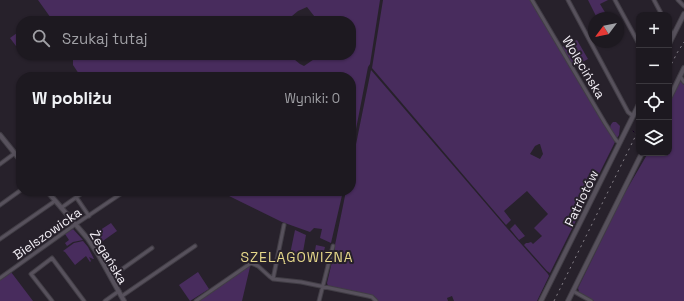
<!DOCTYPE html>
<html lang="pl">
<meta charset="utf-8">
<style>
:root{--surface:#1d1920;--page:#252229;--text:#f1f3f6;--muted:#a0a0a5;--line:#3b383e}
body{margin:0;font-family:"Space Grotesk",sans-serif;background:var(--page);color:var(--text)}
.controls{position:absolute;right:12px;top:12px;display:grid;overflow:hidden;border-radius:8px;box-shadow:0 1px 3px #0004}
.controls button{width:36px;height:36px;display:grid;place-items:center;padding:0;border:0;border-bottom:1px solid var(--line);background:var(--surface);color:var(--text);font:20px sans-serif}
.compass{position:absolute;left:588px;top:12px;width:36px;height:36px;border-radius:50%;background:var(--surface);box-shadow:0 1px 3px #0004;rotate:238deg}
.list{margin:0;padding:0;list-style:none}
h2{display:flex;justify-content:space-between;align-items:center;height:52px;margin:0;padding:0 16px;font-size:17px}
h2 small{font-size:13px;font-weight:400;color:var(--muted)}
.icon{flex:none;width:22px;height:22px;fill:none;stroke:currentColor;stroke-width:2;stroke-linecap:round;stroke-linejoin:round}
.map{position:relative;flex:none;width:684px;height:301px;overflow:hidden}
.search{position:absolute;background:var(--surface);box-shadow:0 1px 3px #0004;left:16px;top:16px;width:340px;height:44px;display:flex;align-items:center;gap:10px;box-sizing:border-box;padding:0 14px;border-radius:16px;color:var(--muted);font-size:15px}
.panel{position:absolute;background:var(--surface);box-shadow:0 1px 3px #0004;left:16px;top:72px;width:340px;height:124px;border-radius:16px}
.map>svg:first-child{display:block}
.green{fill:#482c5d;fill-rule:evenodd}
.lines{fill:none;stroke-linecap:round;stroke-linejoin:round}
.stream{stroke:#150123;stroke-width:1}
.street-casing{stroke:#413d45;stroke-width:5}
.secondary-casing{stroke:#413d45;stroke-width:6}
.street{stroke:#57515c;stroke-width:3}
.secondary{stroke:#57515c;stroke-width:4}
.rail{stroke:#87828a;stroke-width:1;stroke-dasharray:2 4;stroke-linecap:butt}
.labels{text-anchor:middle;stroke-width:4;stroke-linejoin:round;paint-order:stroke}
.street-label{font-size:13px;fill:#f4f0f7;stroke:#27212b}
.neighbourhood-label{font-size:14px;letter-spacing:1px;fill:#e6d88a;stroke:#27212b}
</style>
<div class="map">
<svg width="684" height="301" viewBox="0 0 684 301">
<rect width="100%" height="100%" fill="#27212b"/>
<path class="green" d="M38,0h342l-10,64 -2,3 -17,88v-78h-236l-3,-3 -4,3h-27l-8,-12v-8l-1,-2h217l11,9 4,2 16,-11h31v-34h-33l-11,-14 -9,4 -12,10h-233z
M383,0h147l85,142 -65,131 -3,-2 -23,-26 2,-2h2l3,-1 2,2 9,-8 -8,-8 14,-14 -21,-23 -23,20 7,9 -5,5 -134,-157zM539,144h1l3,10 -3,5 -10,-5 5,-8z
M588,0h20l-8,4 6,10 -9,4z
M17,33l1,2 3,-2v18l-4,-5h-1l-6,-8z
M577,40l11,19 -15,8 -11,-20z
M371,70l135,157 42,47 1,2 -12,25h-83l-2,-5 -5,2 1,3h-70l-4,-5 -3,-1 -43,-9 -1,-3 8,-34v-4l11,-54h5v-22z
M680,82h1l3,3v216h-90l-15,-9 -1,-4 45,-92 25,-43h21v-51z
M613,122h3l4,4 -1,9 -2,3h-2c-3,-7 -8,-10 -2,-16z
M222,191h121l-12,52 -11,-5 2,-9 -8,-1 -4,4 -28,-10 -55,-27z
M111,223l6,8 -17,12 -6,-9z
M515,224l10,12 -6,4 -9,-11z
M73,229l10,11 -10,2 -6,4 -2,-3 4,-3 -4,-6z
M295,230l11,5 -5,28 -12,-4z
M83,241l5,6 6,12h-1l-4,-2 2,4 -1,1 -4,-6 -11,9 -10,-13 -2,-1 11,-8z
M316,245l9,2 -4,16 -8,-2z
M249,266l1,1 -8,34h-44z
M11,272l22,29h-33v-21z
M198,272l11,17 -19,12 -11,-16z"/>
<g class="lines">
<path class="stream" d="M633,131l1,1
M638,134l1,1"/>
<g class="street-casing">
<path id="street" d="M532,0l73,123 11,17 3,3
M568,0l60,112 5,4
M615,0l24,44
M654,0l8,15
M678,0l6,6
M669,29l2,3 3,2
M680,76l4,6
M0,164l15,-11
M76,197l13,19
M0,205l21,-15
M61,208l24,-17
M0,239l55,-38
M111,277l41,-29
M0,278l73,-52 52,-35
M273,279l11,-54
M573,291l18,10
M122,296l73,-50
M52,301l-21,-27 21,-16 32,43
M105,301l14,-10
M196,301l55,-38 7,3 11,10 4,3 28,3 67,14 4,1 4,4
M319,301l14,-55"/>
</g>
<g class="secondary-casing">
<path id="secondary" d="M669,44l15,-30
M669,99l15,-31
M0,135l21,26
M47,191l41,48 10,15 26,47
M541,301l98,-197
M568,301l74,-148"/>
</g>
<use href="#street" class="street"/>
<use href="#secondary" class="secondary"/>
<path class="rail" d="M669,69l8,-16 7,-11
M554,301l85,-172"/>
</g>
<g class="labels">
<g class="street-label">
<text transform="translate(584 67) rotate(59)" y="5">Wolęcińska</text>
<text transform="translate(581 198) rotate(-64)" y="5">Patriotów</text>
<text transform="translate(47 233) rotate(-35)" y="5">Bielszowicka</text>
<text transform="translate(109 257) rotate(59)" y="5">Żegańska</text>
</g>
<g class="neighbourhood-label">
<text x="297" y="262">SZELĄGOWIZNA</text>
</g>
</g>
</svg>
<div class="controls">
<button>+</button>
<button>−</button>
<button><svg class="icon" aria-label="locate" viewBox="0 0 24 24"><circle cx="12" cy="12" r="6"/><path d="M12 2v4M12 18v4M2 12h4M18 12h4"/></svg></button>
<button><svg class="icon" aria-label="layers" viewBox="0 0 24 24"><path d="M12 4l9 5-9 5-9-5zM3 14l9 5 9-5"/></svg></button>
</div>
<svg class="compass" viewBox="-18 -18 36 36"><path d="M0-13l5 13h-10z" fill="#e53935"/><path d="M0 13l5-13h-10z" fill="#a0a0a5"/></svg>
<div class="search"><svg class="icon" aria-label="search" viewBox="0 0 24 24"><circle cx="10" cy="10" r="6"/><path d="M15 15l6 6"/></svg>Szukaj tutaj</div>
<section class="panel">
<h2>W pobliżu<small>Wyniki: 0</small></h2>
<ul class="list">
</ul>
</section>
</div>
